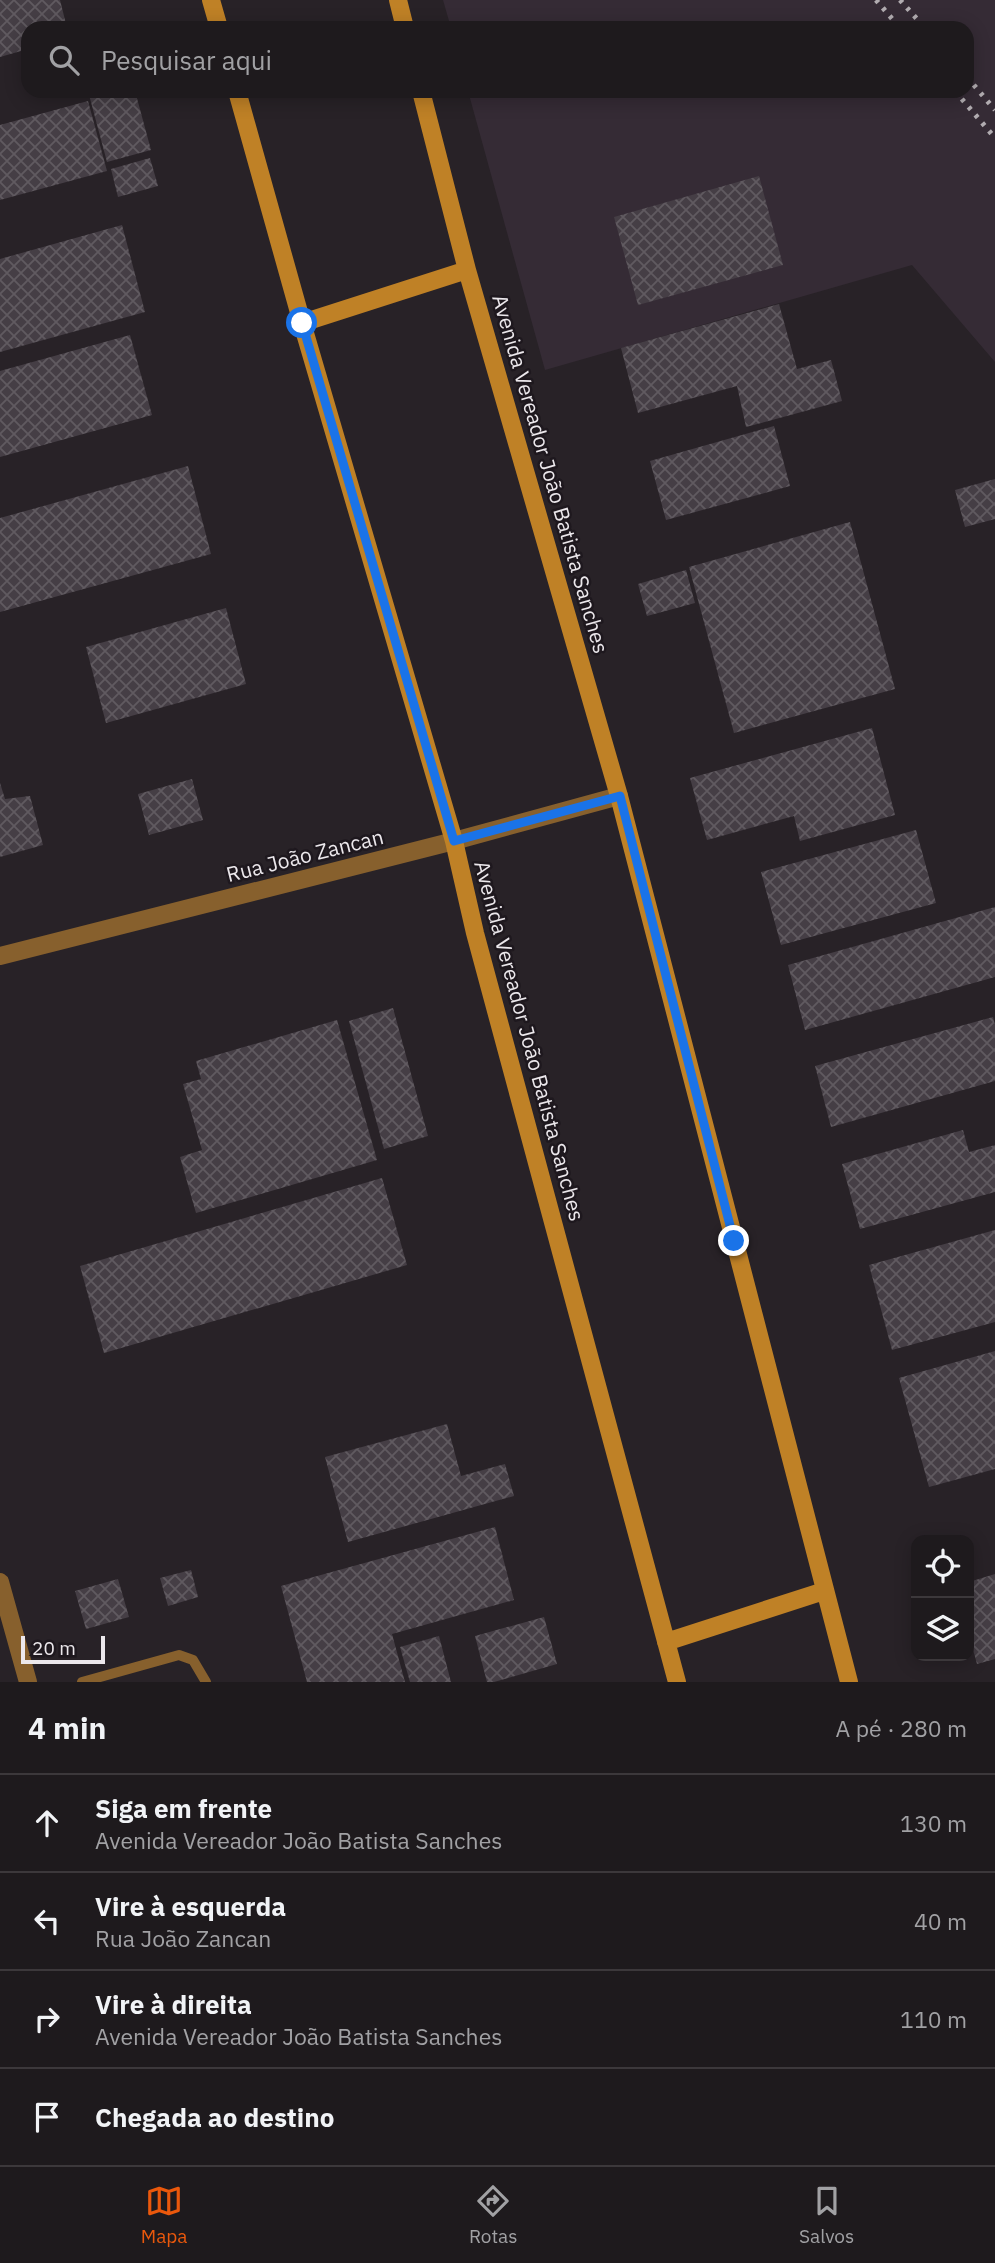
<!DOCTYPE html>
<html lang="pt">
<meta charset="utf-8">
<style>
:root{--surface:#1e1a1d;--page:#2b272a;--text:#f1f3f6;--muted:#a1a1a4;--line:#3c383b;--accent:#ea580c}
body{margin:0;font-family:"IBM Plex Sans",sans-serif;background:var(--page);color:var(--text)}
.controls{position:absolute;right:21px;bottom:21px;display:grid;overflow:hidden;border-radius:14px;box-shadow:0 4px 18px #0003}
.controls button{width:63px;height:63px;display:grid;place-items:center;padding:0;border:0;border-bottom:2px solid var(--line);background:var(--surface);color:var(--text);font:35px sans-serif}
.scale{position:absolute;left:21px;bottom:18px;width:84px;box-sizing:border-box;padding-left:7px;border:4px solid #ece8ec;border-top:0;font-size:19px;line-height:24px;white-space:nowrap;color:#ece8ec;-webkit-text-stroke:5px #1e181e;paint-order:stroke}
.stop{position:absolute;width:21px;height:21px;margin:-16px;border:5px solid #1a73e8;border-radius:50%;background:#fff}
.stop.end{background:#1a73e8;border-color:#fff;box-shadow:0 2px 7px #0008}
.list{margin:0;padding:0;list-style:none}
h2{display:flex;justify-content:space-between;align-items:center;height:91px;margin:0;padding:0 28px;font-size:30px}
h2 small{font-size:23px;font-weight:400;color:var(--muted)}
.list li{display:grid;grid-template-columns:46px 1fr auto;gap:21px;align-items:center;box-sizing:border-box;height:98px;padding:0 28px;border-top:2px solid var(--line)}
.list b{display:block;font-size:26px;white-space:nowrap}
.list p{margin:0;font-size:23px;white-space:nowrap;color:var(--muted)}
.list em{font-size:23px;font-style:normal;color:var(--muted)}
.icon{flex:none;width:38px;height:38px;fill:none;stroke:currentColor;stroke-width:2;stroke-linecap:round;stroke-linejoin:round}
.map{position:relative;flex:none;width:995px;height:1682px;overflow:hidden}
.search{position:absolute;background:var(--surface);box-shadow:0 4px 18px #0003;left:21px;right:21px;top:21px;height:77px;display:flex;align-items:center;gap:18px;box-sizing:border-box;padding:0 24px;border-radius:21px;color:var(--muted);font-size:26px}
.sheet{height:483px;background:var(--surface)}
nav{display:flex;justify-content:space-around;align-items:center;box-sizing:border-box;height:98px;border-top:2px solid var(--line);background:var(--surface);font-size:19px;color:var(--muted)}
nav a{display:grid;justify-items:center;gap:4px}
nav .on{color:var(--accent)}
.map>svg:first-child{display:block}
.built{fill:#352b35}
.building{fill:url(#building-cross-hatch)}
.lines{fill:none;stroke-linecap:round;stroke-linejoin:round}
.lane{stroke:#87602d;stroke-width:10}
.street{stroke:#87602d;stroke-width:18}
.secondary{stroke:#bf8126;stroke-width:18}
.rail{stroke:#b1acb0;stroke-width:5;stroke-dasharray:3.5 7;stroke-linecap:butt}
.route{stroke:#1a73e8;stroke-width:9}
.labels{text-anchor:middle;stroke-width:5;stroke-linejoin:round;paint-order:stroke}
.street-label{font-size:21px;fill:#ece8ec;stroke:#1e181e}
</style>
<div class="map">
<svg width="995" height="1682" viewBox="0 0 995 1682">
<defs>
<pattern id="building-cross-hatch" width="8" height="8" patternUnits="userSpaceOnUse" patternTransform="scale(1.75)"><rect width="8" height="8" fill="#453e45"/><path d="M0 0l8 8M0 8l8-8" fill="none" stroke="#605a60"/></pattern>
</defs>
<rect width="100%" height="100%" fill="#282227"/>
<path class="built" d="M443,0h552v362l-83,-97 -367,105 -77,-279h499v-63h-516z"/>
<path class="building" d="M0,0h60l7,28h-39v21l-28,8z
M88,91h47l16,59 -44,12z
M88,101l19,70 -107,29v-75z
M150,158l8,28 -40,11 -7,-28z
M759,176l24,89 -145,40 -24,-88z
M122,225l23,87 -145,40v-93z
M779,304l18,65 34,-9 11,41 -96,26 -9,-41 -99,27 -17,-65z
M130,335l22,80 -152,42v-86z
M774,426l16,60 -124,34 -16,-59z
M188,466l23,88 -211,58v-94z
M995,479v40l-30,8 -10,-37z
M850,522l45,167 -161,44 -45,-166z
M686,570l9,33 -48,13 -9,-32z
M226,608l20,76 -140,39 -20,-76z
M872,728l23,87 -95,26 -6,-25 -87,24 -17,-62z
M192,779l11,41 -54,15 -11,-41z
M0,783l5,16 25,-3 13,49 -43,12z
M916,830l20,73 -155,42 -20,-73z
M995,907v70l-190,53 -17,-65z
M393,1008l35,128 -44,13 -35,-128z
M993,1017l2,8v56l-164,46 -16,-61z
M337,1020l40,140 -181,53 -16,-56 22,-7 -19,-66 18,-5 -5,-18z
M963,1130l6,22 26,-7v47l-135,37 -18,-65z
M382,1178l25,87 -303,88 -24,-87z
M995,1230v92l-103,28 -23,-85z
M995,1351v118l-66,18 -30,-109z
M447,1424l14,52 44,-12 9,32 -166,46 -23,-85z
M495,1527l19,73 -122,34 13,48h-98l-26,-96z
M191,1570l7,27 -30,9 -8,-28z
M995,1574v85l-18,5 -8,-29v-53z
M118,1579l11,38 -43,12 -11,-38z
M544,1617l13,47 -63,18h-7l-12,-46z
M439,1636l12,46h-41l-10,-35z"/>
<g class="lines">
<path class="lane" d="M82,1682l97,-27 14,5 13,22"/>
<path class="street" d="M0,956l454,-115 165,-45
M0,1582l28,100"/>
<path class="secondary" d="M211,0l8,28
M398,0l7,28
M237,91l65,232 152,518 21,92 202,749
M421,91l46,179 152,526 230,886
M302,323l165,-53
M666,1642l158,-51"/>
<path class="rail" d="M876,0l24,28
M900,0l25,28
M967,77l28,33
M955,91l40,47"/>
</g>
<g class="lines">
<path class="route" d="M302,323l152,518 166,-45 114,445"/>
</g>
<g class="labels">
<g class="street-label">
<text transform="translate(550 474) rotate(74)" y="7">Avenida Vereador João Batista Sanches</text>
<text transform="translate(305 856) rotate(-14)" y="7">Rua João Zancan</text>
<text transform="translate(529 1041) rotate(75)" y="7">Avenida Vereador João Batista Sanches</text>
</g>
</g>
</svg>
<div class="controls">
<button><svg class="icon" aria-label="locate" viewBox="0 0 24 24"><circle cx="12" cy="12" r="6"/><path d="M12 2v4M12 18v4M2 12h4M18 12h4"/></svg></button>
<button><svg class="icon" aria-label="layers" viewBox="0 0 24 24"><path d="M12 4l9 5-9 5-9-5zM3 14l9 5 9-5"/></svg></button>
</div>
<div class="scale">20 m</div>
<div class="stop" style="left:302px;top:323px"></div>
<div class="stop end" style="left:734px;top:1241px"></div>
<div class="search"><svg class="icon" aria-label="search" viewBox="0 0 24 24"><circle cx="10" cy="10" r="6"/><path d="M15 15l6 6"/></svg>Pesquisar aqui</div>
</div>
<section class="sheet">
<h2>4 min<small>A pé · 280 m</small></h2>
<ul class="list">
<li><svg class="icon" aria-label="ahead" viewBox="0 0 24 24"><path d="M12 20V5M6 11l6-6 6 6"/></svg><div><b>Siga em frente</b><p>Avenida Vereador João Batista Sanches</p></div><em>130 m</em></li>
<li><svg class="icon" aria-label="left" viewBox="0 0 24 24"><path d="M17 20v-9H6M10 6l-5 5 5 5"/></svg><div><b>Vire à esquerda</b><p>Rua João Zancan</p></div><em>40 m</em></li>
<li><svg class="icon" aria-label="right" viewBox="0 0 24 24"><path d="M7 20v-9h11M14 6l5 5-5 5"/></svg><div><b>Vire à direita</b><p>Avenida Vereador João Batista Sanches</p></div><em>110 m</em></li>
<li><svg class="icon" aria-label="arrive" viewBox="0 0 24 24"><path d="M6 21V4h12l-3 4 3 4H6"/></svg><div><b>Chegada ao destino</b></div></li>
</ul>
</section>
<nav>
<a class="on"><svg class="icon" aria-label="map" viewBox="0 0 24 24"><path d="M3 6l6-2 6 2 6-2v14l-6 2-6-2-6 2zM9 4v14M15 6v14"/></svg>Mapa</a>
<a><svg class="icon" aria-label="directions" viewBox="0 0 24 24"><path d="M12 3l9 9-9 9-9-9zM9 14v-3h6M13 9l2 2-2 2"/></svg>Rotas</a>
<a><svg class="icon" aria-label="saved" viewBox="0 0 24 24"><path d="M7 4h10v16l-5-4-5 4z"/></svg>Salvos</a>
</nav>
